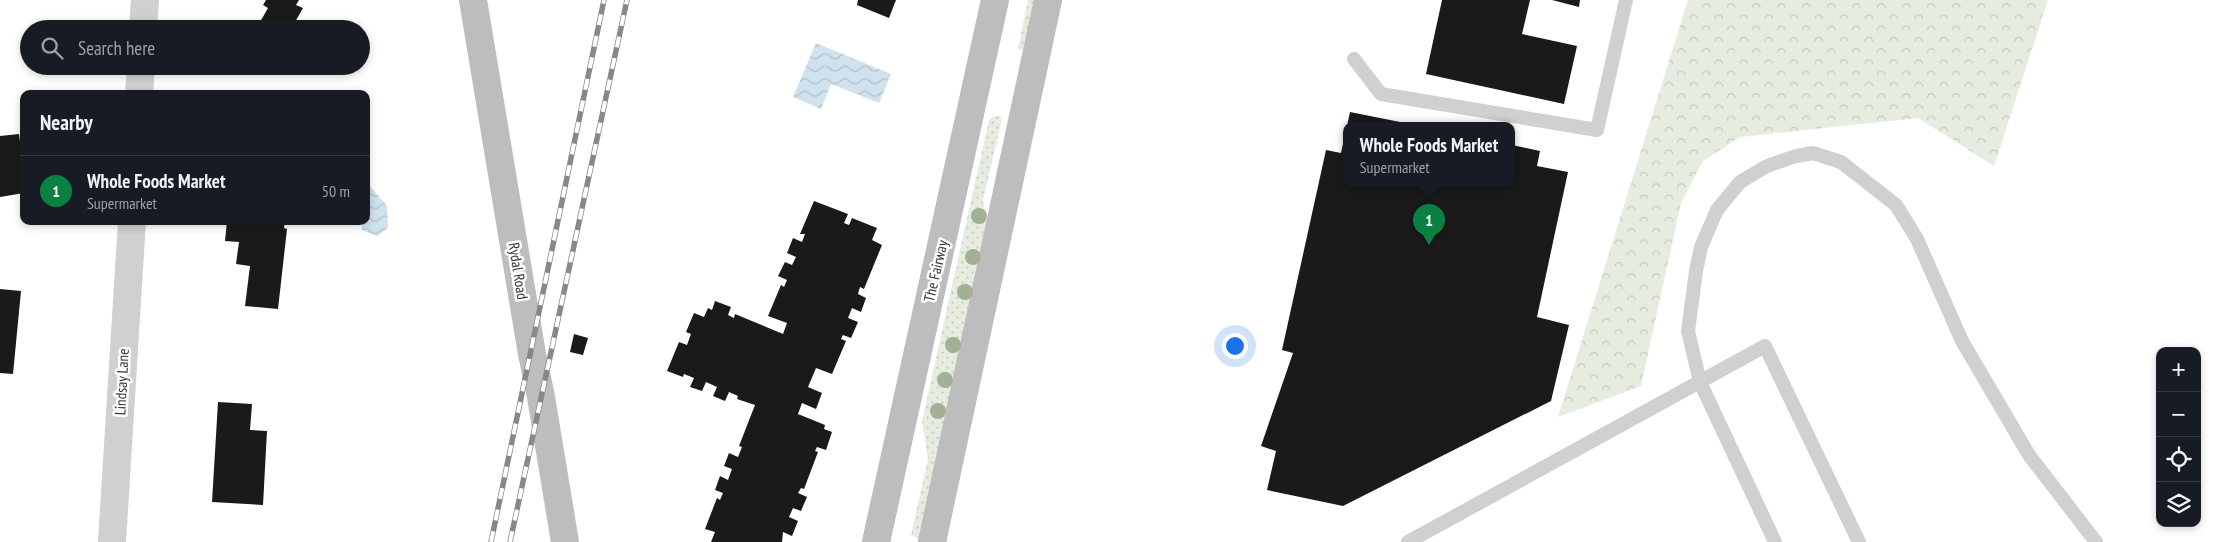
<!DOCTYPE html>
<meta charset="utf-8">
<style>
:root{--surface:#171b24;--page:#20242c;--text:#f1f3f6;--muted:#9ea1a6;--line:#363941;--accent:#0b8043}
body{margin:0;font-family:"PT Sans Narrow",sans-serif;background:var(--page);color:var(--text)}
.controls{position:absolute;right:15px;bottom:15px;display:grid;overflow:hidden;border-radius:10px;box-shadow:0 2px 8px #0003}
.controls button{width:45px;height:45px;display:grid;place-items:center;padding:0;border:0;border-bottom:1px solid var(--line);background:var(--surface);color:var(--text);font:25px sans-serif}
.you{position:absolute;left:1234px;top:345px;width:18px;height:18px;margin:-12px;border:4px solid #fff;border-radius:50%;background:#1a73e8;box-shadow:0 0 0 8px #1a73e833}
.badge{display:grid;place-items:center;width:32px;height:32px;border-radius:50%;background:var(--accent);color:#fff;font-size:16px;font-weight:700}
.pin{position:absolute;translate:-50% -41px;filter:drop-shadow(0 1px 2px #0008)}
.pin::after{content:'';position:absolute;top:26px;width:18px;height:15px;background:inherit;clip-path:polygon(0 0,100% 0,50% 100%)}
.popup{position:absolute;left:1343px;top:122px;width:172px;height:65px;box-sizing:border-box;display:grid;place-content:center;border-radius:10px;background:var(--surface);filter:drop-shadow(0 1px 4px #0005);font-size:16px;white-space:nowrap;color:var(--muted)}
.popup b{font-size:19px;color:var(--text)}
.popup::after{content:'';position:absolute;left:50%;top:100%;margin-left:-10px;border:10px solid transparent;border-top-color:var(--surface)}
.list{margin:0;padding:0;list-style:none}
h2{display:flex;justify-content:space-between;align-items:center;height:65px;margin:0;padding:0 20px;font-size:21px}
h2 small{font-size:16px;font-weight:400;color:var(--muted)}
.list li{display:grid;grid-template-columns:32px 1fr auto;gap:15px;align-items:center;box-sizing:border-box;height:70px;padding:0 20px;border-top:1px solid var(--line)}
.list b{display:block;font-size:19px;white-space:nowrap}
.list p{margin:0;font-size:16px;white-space:nowrap;color:var(--muted)}
.list em{font-size:16px;font-style:normal;color:var(--muted)}
.icon{flex:none;width:28px;height:28px;fill:none;stroke:currentColor;stroke-width:2;stroke-linecap:round;stroke-linejoin:round}
.map{position:relative;flex:none;width:2216px;height:542px;overflow:hidden}
.search{position:absolute;background:var(--surface);box-shadow:0 2px 8px #0003;left:20px;top:20px;width:350px;height:55px;display:flex;align-items:center;gap:12px;box-sizing:border-box;padding:0 18px;border-radius:28px;color:var(--muted);font-size:19px}
.panel{position:absolute;background:var(--surface);box-shadow:0 2px 8px #0003;left:20px;top:90px;width:350px;height:135px;border-radius:10px}
.map>svg:first-child{display:block}
.grass{fill:url(#grass-dots)}
.forest{fill:url(#forest-crowns)}
.water{fill:url(#water-waves)}
.building{fill:#1a1a1a}
.lines{fill:none;stroke-linecap:round;stroke-linejoin:round}
.lane{stroke:#d0d0d0;stroke-width:14}
.street{stroke:#d0d0d0;stroke-width:28}
.secondary{stroke:#bdbdbd;stroke-width:28}
.rail-casing{stroke:#888;stroke-width:5.5}
.rail{stroke:#fff;stroke-width:4;stroke-dasharray:11;stroke-linecap:butt}
.tree{fill:#a2b095}
.labels{text-anchor:middle;stroke-width:5;stroke-linejoin:round;paint-order:stroke}
.street-label{font-size:15px;fill:#333;stroke:#fff}
</style>
<div class="map">
<svg width="2216" height="542" viewBox="0 0 2216 542">
<defs>
<pattern id="grass-dots" width="8" height="8" patternUnits="userSpaceOnUse" patternTransform="scale(1.25)"><rect width="8" height="8" fill="#e6ecdf"/><path d="M2 2h.1M6 6h.1" fill="none" stroke="#c6cbc0" stroke-width="1.8" stroke-linecap="round"/></pattern>
<pattern id="forest-crowns" width="20" height="18" patternUnits="userSpaceOnUse" patternTransform="scale(1.25)"><rect width="20" height="18" fill="#e6ecdf"/><path d="M2 6a3 3 0 1 1 6 0M12 15a3 3 0 1 1 6 0" fill="none" stroke="#c6cbc0"/></pattern>
<pattern id="water-waves" width="16" height="10" patternUnits="userSpaceOnUse" patternTransform="scale(1.25)"><rect width="16" height="10" fill="#cfe2ee"/><path d="M0 5q4-4 8 0t8 0" fill="none" stroke="#b2c2cd"/></pattern>
</defs>
<rect width="100%" height="100%" fill="#fff"/>
<path class="grass" d="M1028,0h12l-11,51 -11,-2z
M995,116l6,1v6l-18,78 7,34 -67,305 -12,-5 17,-76 -6,-38 67,-301z"/>
<path class="forest" d="M1688,0h360l-54,166 -76,-48 -178,19 -37,24 -22,42 -40,183 -83,31z"/>
<path class="water" d="M816,43l75,31 -12,29 -48,-19 -10,25 -28,-12z
M370,186l17,20 1,22 -11,8 -15,-6v-9h4v-33z"/>
<path class="building" d="M266,0h33l-3,5 7,3 -12,21 -15,-7 -3,7h-17l12,-21 -5,-3z
M858,0h38l-7,18 -32,-13z
M1442,0h88l-8,34 55,12 -13,58 -138,-30z
M1552,0h28l-1,7z
M1350,112l65,13v1h-68z
M1346,130v54h166v-39l28,6 -3,15 31,6 -31,145 32,8 -18,76 -208,105 -76,-16 9,-39 -15,-5 32,-93 -11,-3 44,-200 15,3z
M19,134l5,39v20l-24,4v-61z
M814,201l34,13 -4,9 5,2 3,-7 25,10 -5,12 10,5 -18,44 -4,-2 -2,7 8,4 -5,14 -9,-4 -4,10 10,4 -7,16 -8,-3 -2,4 5,2 -14,33 -16,-6 -8,19 14,6 -6,16 -14,-6 -4,11 27,11 -1,4 8,3 -6,18 -9,-3 -2,4 3,1 -14,37 -3,-1 -3,5 9,4 -6,14 -8,-3 -4,9 9,4 -6,15 -9,-4 -1,10h-71l4,-10 -10,-3 12,-31 3,2 3,-7 -8,-3 5,-14 8,4 4,-11 -8,-3 5,-13 9,4 4,-10 -3,-1 16,-41 -18,-6 1,-3 -9,-4 -4,9 -12,-5 4,-9 -11,-5 -4,9 -12,-4 4,-9 -10,-4 -1,3 -16,-6 12,-29 8,3 4,-11 -5,-2 8,-19 10,4 4,-9 4,2 3,-9 16,6 -3,8 6,3 1,-4 48,20 4,-11 -19,-7 13,-31 3,2 3,-7 -9,-4 7,-14 7,3 4,-8 -9,-4 6,-15 9,4 3,-8h-5z
M227,221h58l-1,7 3,1 -9,80 -33,-3 5,-40 -14,-2 3,-22 -14,-1z
M0,289l21,2 -8,83 -13,-1z
M574,334l14,4 -5,17 -13,-3z
M218,402l34,2 -2,26 17,1 -4,74 -51,-3z"/>
<g class="lines">
<path class="lane" d="M1354,59l27,35 216,36 29,-130
M1408,542l357,-196 94,196
M1775,542l-75,-160 -12,-51 8,-60 5,-24 16,-37 23,-28 27,-16 29,-10 17,-3 28,9 55,43 21,34 45,102 67,114 67,87"/>
<path class="street" d="M143,29l2,-29
M139,94l2,-28
M112,542l20,-321"/>
<path class="secondary" d="M473,0l59,354 9,43 24,145
M876,542l119,-542
M932,542l116,-542"/>
<g class="rail-casing">
<path id="rail" d="M491,542l113,-542
M510,542l117,-542"/>
</g>
<use href="#rail" class="rail"/>
</g>
<g class="tree">
<circle cx="979" cy="216" r="8"/>
<circle cx="973" cy="257" r="8"/>
<circle cx="965" cy="292" r="8"/>
<circle cx="953" cy="345" r="8"/>
<circle cx="945" cy="380" r="8"/>
<circle cx="938" cy="411" r="8"/>
</g>
<g class="labels">
<g class="street-label">
<text transform="translate(518 271) rotate(81)" y="5">Rydal Road</text>
<text transform="translate(936 271) rotate(-77)" y="5">The Fairway</text>
<text transform="translate(122 382) rotate(-87)" y="5">Lindsay Lane</text>
</g>
</g>
</svg>
<div class="controls">
<button>+</button>
<button>−</button>
<button><svg class="icon" aria-label="locate" viewBox="0 0 24 24"><circle cx="12" cy="12" r="6"/><path d="M12 2v4M12 18v4M2 12h4M18 12h4"/></svg></button>
<button><svg class="icon" aria-label="layers" viewBox="0 0 24 24"><path d="M12 4l9 5-9 5-9-5zM3 14l9 5 9-5"/></svg></button>
</div>
<div class="you"></div>
<div class="pin badge" style="left:1429px;top:245px">1</div>
<div class="popup"><b>Whole Foods Market</b>Supermarket</div>
<div class="search"><svg class="icon" aria-label="search" viewBox="0 0 24 24"><circle cx="10" cy="10" r="6"/><path d="M15 15l6 6"/></svg>Search here</div>
<section class="panel">
<h2>Nearby<small></small></h2>
<ul class="list">
<li><span class="badge">1</span><div><b>Whole Foods Market</b><p>Supermarket</p></div><em>50 m</em></li>
</ul>
</section>
</div>
